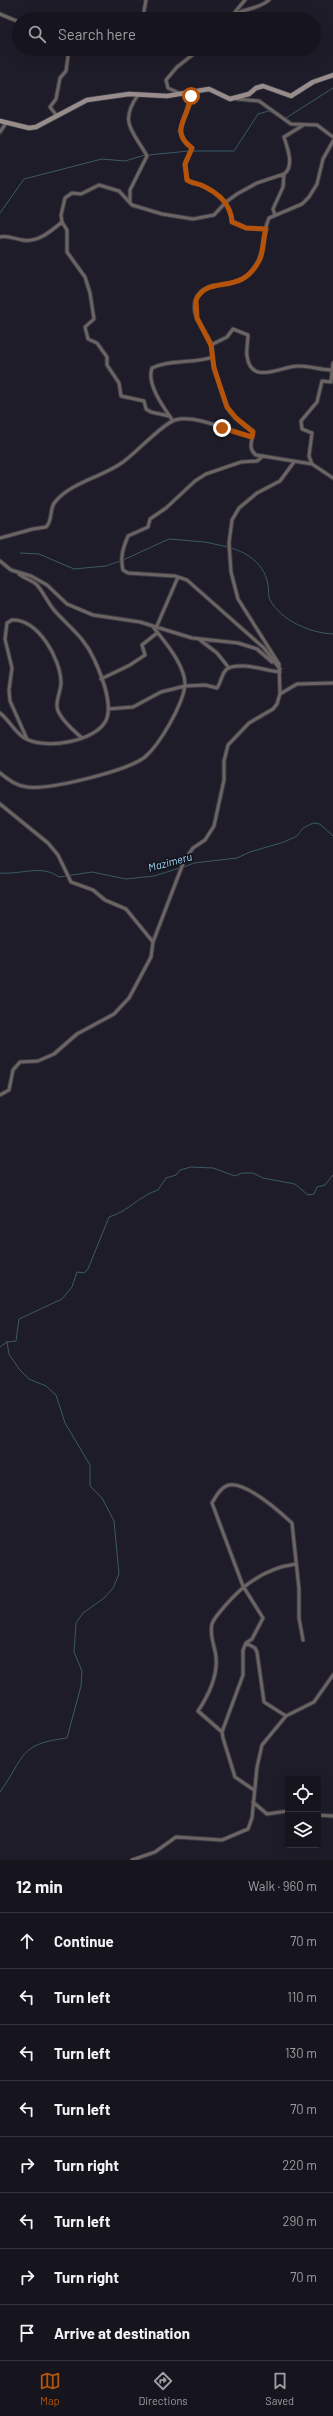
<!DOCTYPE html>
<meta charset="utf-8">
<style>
:root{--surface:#16151e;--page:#1f1e27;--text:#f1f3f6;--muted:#9e9fa4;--line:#35343c;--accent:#b45309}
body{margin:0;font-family:Barlow,sans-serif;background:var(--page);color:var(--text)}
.controls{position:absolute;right:12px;bottom:12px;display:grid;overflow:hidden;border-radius:4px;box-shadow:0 4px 16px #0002}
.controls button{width:36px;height:36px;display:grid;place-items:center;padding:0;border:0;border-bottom:1px solid var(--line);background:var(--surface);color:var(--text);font:20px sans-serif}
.stop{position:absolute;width:12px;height:12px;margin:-9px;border:3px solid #b45309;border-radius:50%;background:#fff}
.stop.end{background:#b45309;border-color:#fff;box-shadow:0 1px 4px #0008}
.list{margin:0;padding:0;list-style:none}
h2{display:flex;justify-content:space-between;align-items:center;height:52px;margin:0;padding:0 16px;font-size:17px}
h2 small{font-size:13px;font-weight:400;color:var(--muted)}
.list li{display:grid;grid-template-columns:26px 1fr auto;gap:12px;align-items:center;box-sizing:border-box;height:56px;padding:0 16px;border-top:1px solid var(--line)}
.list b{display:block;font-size:15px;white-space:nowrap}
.list em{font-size:13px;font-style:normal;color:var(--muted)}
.icon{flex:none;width:22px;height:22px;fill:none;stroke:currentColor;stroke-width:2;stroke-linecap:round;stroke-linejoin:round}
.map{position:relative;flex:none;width:333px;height:1860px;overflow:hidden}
.search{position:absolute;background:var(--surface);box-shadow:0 4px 16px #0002;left:12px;right:12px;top:12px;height:44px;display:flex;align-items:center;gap:10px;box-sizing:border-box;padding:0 14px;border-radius:22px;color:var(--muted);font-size:15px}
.sheet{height:500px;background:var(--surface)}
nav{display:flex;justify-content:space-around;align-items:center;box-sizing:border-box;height:56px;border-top:1px solid var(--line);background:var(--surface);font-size:11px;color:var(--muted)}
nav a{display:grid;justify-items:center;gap:2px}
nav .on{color:var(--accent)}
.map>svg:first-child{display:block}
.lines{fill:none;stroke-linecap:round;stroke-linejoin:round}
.stream{stroke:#3b5a66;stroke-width:1}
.minor-casing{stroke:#393843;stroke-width:5}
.secondary-casing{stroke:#393843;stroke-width:6}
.minor{stroke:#6c6463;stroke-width:3}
.secondary{stroke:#998d8b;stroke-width:4.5}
.route{stroke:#b45309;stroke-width:5}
.labels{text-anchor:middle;stroke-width:3.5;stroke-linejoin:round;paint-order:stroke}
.water-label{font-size:11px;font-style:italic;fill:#9ddbf3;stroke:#14131e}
</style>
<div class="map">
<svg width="333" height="1860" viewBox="0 0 333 1860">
<rect width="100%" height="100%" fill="#1d1c28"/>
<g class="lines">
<path class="stream" d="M286,118l47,-30
M192,151h42l24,-37 11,-3 7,4
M148,155l41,-4
M0,213l24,-34 78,-20 23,2 20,-6
M231,548c18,5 34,17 37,37 1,4 0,11 2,15 12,21 40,33 63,34
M20,553l19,1 35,15 32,-3 14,-5
M123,560l46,-21 36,3 23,5
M184,867l10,-4 43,-5 13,-6 34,-10 13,-6 6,-8 10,-5 7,1 13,12
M0,873c21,2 41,-9 59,4l33,-5 34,7 28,-3 26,-8
M0,1347l7,-5 9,-1 3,-22 43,-20 10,-12 5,-15 7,1 4,-4 21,-52c20,-6 30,-21 49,-27l8,-12 10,-3 4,-5 11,-3 22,1 22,8 7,-3h11l10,5 32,6 13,11 6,-1 3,-7 8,-2 8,-10
M0,1792c25,-35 18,-48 67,-54l14,-52 1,-15 -8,-19 2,-29 7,-10 21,-15 9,-10 6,-14 -5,-53 -12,-23 -12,-12v-21l-25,-42 -9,-28 -10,-9 -17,-7 -10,-10 -10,-15 -2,-12"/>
<g class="minor-casing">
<path id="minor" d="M235,12l10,-12
M0,14l19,8
M145,19l-1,-8 2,-11
M229,19c12,-12 28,-8 40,-19
M179,93l-11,-5 -2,-8 11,-13 23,-18
M187,93l4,3 -11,35 4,9 8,8 -7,16 2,16c4,3 9,3 14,5 16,7 29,19 31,36l14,7 20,1
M237,99l22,2 32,23 26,1 16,12
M57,116l-7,-9 6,-8 4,-21 6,-7 3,-22
M0,132l6,-9
M333,141l-10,18 -6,25 -8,13 -7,7 -33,14c-9,21 -2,37 -20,56 -15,16 -45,4 -53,25 -7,17 10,31 15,45 2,6 1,12 2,18 1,7 12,41 15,47 6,10 16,15 25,22 0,9 -6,17 3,24l56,9 21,14
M130,203v-13l17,-34c-13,-24 -29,-33 -9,-61
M275,215l-2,-6 10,-22 1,-13c11,-8 3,-27 0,-37l18,-11
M62,222l5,8v22l18,25 5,16 4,26 -9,8 3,12 9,4 10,14v8l12,18 2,13 23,5 2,8 5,3 18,4
M0,237c7,-2 15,2 22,3 16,3 29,-9 40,-18l-1,-7 4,-17 7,-5 9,1 18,-9 20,6 13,14 30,9 31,5 21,-4 12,-13 11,-8 20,-11 27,-9
M211,345l16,-8 6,-8 15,6c0,6 -2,15 -1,21 4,31 36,9 52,10 11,0 22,4 33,4
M173,421c-9,-13 -27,-37 -21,-53 19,-9 41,-4 61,-11
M263,456l-6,5 -16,1 -35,12 -11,7 -29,27 -16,11 -2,8 -20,9c-5,12 -8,21 -5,34l5,3 47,3 12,4 77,68 16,21
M312,464l-3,-8 3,-23 -10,-4 -1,-8 16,-19 5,-21 9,1 2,-19
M0,538l33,-9 13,-2c7,-6 3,-18 9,-25 16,-20 48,-25 68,-40 13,-9 39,-38 52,-42 22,-6 56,12 77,17
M0,561l11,9 20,6 16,9 20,19 26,11 47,7 52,16 46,5 19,6 15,13
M156,628l22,-51
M200,640l17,13 12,15
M101,679l29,-14 15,-10 -3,-10 15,-12
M280,694l17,-10 36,-1
M108,709l25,-2 28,-15 24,-6c1,-20 -20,-44 -31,-58
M0,713c9,7 14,18 23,24 19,14 76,5 84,-19 5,-16 -6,-44 -13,-59 -9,-21 -25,-32 -40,-49 -6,-7 -10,-17 -17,-25 -5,-5 -12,-6 -18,-11
M27,739l-17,-38 -1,-11 3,-22 -7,-29 2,-16 5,-3c26,-1 49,39 49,63 0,7 -5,17 -4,24 1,10 18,25 25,31
M0,773c8,6 16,13 27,14 23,3 100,-16 118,-30 15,-13 37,-51 40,-71l20,-1 12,3c4,-5 5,-16 10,-19 11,-8 41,2 53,3
M0,804l48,39 10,12 13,27 22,8 12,10 21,9 27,33
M0,1095l9,-5 4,-20 7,-8 18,-1 16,-7 23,-20 37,-20 15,-16 22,-41 2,-15 31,-81 9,-13 12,-8 9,-14 10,-46v-19l4,-16 21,-22 24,-14 4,-5 3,-10 -1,-30 -41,-65 -7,-27 -2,-29 3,-23 7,-12 18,-15 23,-12 14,-19
M246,1643l9,5 2,4 7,50 22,14
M222,1732l-24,-21c10,-15 20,-34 18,-54 -1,-11 -7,-21 -4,-33 2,-6 8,-12 12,-17 19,-23 42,-39 72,-43
M254,1790l-19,-13 -12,-39 -1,-6 21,-57v-25l3,-7 6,-4 11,-21 -20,-32 -31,-83c4,-7 9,-16 17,-18 18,-3 51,27 63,38l7,66v29l4,22
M253,1802l14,12 21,-3
M318,1815l15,1
M132,1860l23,-8 21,-15 46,3 26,-11 4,-11 5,-51 5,-22 24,-29 28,-14 19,-27"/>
</g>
<g class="secondary-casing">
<path id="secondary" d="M0,121l29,7 7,-1 51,-27 42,-6 38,2 42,-7 21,10 19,-5 7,-6 7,-2 28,10 22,-14 20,-7"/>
</g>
<use href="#minor" class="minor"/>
<use href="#secondary" class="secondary"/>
</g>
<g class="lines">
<path class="route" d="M191,96c-1,20 -23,35 1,52l-7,16 2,16c4,3 9,3 14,5 16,7 30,19 31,37l14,6 20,1c-3,10 -2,20 -6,30 -19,39 -51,14 -64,41l1,18 14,27 3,23 13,39 9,11 17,14 -1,5 -30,-9"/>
</g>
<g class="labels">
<g class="water-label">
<text transform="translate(170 862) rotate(-15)" y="4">Mazimeru</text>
</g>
</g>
</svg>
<div class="controls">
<button><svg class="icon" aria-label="locate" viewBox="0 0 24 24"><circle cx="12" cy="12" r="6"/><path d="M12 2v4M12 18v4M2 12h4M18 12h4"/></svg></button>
<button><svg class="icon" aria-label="layers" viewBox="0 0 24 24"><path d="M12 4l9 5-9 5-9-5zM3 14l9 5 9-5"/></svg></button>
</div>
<div class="stop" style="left:191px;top:96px"></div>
<div class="stop end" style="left:222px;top:428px"></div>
<div class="search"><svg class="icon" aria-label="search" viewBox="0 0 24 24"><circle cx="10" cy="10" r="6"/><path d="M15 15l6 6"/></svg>Search here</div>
</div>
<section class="sheet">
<h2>12 min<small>Walk · 960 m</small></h2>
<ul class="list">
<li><svg class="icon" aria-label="ahead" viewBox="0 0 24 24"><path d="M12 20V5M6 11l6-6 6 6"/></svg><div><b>Continue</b></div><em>70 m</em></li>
<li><svg class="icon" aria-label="left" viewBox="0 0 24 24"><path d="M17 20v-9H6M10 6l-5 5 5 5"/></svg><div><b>Turn left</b></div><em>110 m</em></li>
<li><svg class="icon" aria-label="left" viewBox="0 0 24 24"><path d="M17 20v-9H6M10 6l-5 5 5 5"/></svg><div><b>Turn left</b></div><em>130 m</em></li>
<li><svg class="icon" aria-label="left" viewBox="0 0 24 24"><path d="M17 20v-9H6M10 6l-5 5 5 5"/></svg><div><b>Turn left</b></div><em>70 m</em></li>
<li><svg class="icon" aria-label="right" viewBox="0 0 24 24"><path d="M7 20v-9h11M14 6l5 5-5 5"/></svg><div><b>Turn right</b></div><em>220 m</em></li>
<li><svg class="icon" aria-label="left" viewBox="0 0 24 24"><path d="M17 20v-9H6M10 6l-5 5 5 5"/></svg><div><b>Turn left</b></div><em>290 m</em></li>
<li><svg class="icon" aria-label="right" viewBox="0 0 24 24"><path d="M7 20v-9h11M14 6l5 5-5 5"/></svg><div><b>Turn right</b></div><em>70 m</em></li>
<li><svg class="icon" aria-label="arrive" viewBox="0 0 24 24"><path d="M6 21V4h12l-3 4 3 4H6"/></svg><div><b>Arrive at destination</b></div></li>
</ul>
</section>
<nav>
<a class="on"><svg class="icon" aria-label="map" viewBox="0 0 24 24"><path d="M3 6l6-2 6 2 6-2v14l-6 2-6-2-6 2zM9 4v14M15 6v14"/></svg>Map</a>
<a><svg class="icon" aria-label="directions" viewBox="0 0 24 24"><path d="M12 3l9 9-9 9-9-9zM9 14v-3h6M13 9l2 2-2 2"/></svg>Directions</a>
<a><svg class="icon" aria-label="saved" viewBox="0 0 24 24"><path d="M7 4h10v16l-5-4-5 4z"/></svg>Saved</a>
</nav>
